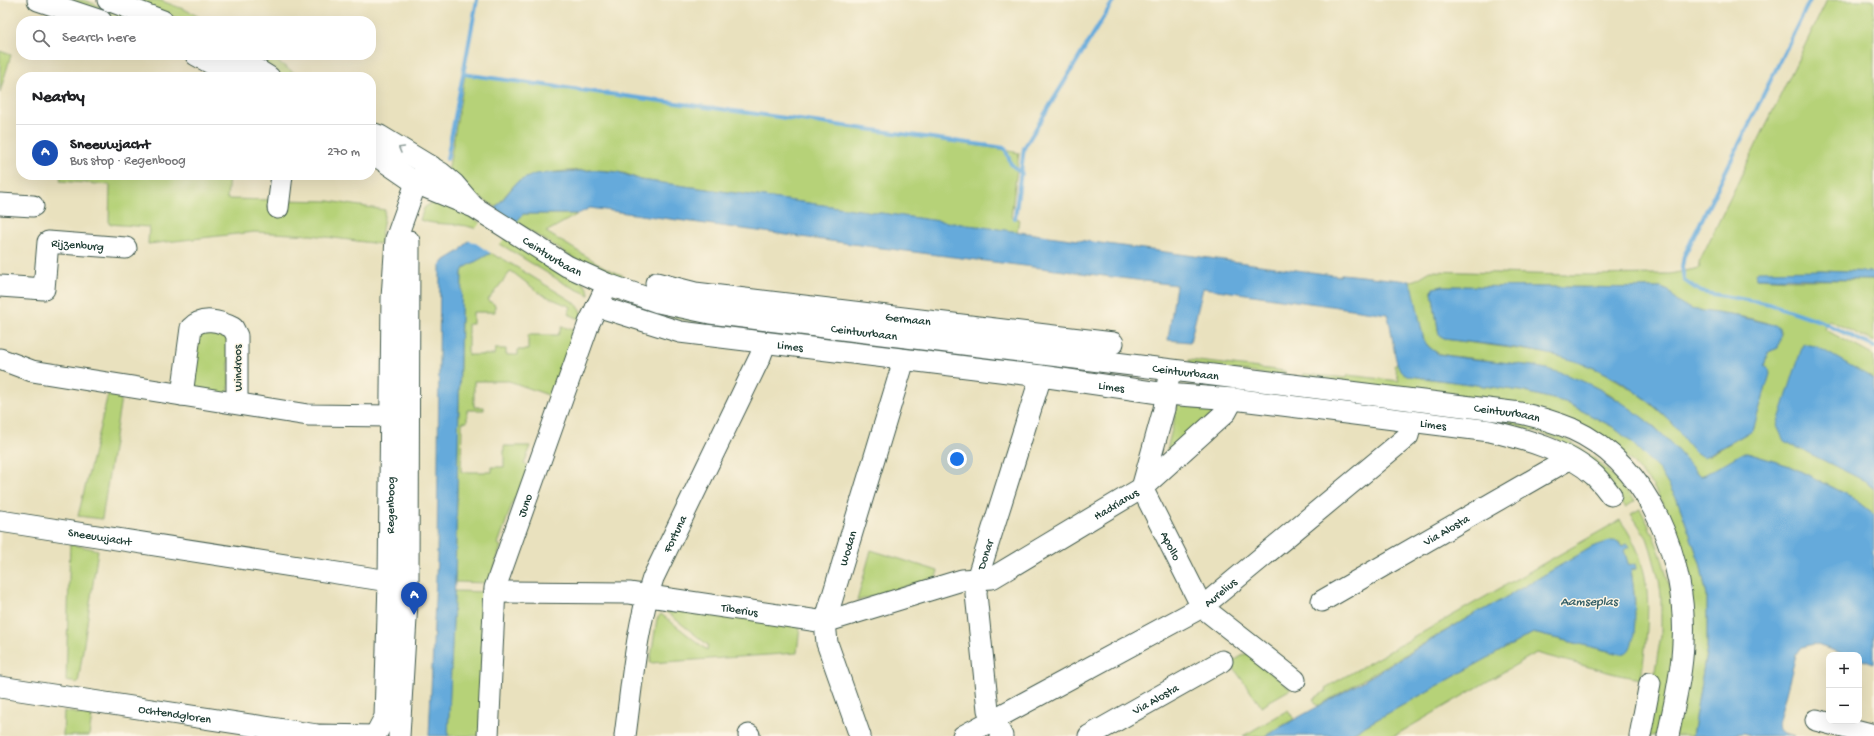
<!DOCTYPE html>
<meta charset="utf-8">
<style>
:root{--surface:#fff;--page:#f2f2f2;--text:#202124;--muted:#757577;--line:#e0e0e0;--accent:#c8321e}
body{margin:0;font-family:"Gochi Hand",sans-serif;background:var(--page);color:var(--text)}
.controls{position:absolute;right:12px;bottom:12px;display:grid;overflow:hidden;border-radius:8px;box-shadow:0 4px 16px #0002}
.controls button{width:36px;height:36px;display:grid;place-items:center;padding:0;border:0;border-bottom:1px solid var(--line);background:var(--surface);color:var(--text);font:20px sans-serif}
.you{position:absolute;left:957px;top:459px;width:14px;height:14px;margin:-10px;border:3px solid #fff;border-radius:50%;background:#1a73e8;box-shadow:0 0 0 6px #1a73e833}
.badge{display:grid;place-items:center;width:26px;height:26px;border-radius:50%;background:var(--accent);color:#fff;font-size:13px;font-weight:700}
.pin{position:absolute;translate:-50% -33px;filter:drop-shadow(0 1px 2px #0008)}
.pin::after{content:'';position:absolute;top:21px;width:14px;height:12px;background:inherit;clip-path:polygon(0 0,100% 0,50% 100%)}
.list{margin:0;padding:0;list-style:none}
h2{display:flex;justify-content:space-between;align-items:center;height:52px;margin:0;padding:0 16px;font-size:17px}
h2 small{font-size:13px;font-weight:400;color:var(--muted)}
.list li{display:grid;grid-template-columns:26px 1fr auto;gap:12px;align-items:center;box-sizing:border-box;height:56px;padding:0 16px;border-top:1px solid var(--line)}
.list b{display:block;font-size:15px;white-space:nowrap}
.list p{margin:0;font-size:13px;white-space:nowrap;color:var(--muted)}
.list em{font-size:13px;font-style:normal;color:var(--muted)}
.icon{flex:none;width:22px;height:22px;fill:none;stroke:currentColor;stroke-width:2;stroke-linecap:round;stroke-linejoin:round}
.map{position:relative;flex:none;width:1874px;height:736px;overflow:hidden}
.search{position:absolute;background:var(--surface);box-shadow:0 4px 16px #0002;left:16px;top:16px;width:360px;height:44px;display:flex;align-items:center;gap:10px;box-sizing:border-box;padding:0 14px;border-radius:16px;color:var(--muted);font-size:15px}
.panel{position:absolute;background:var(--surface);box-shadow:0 4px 16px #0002;left:16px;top:72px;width:360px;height:108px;border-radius:16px}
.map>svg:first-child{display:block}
.green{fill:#b6d278;stroke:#6a8856;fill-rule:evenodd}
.water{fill:#65aadb;stroke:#427488}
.pier{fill:#e9e1be}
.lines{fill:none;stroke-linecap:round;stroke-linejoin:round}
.stream{stroke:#65aadb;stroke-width:4}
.minor-casing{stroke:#3d5649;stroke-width:23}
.minor{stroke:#fff;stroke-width:21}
.oneway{stroke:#8f9e9a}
.labels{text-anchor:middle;stroke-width:3;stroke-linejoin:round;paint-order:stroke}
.street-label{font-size:12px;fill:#1f3d34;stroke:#fcf5e5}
.water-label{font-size:13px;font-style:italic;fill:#345e66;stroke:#fcf5e5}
</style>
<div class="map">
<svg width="1874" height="736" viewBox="0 0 1874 736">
<rect width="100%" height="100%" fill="#fcf5e5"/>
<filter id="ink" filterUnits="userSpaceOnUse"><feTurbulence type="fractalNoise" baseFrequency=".025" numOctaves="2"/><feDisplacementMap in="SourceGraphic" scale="8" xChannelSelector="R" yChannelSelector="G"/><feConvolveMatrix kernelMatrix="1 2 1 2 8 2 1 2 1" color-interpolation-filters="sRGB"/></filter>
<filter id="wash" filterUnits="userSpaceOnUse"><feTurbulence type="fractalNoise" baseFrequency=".012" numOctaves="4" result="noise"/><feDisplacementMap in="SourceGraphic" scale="16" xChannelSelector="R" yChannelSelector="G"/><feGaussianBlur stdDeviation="0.9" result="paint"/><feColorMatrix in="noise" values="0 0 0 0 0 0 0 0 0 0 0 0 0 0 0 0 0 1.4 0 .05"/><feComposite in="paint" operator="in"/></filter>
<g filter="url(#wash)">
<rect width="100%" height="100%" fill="#e9e1be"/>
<path class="green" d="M58,0h25l60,21h-24z
M129,0h30l27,10 21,11h-23z
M1827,0h47v272l-53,-2 -65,8 31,2h87v62l-45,-22 -5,9 50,27v23l-5,-4 -4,106 9,8v26l-22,-18 -62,-31 -43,-13 -41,21 -6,2 -45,-49 -45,-33 -17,-8 -22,-9 -38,-11 -88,-11c-9,-2 -15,-6 -21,-14l-15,-60c8,0 15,-7 22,-10l133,4 106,-1 30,-6 -1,-6zM1443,286l218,2c8,1 11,8 16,13 9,8 20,10 31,12 14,1 68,6 73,19l-3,16 -10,4 -4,14 4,3 2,3 -17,58 -45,26 -12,-3 -24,-31 -34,-29 -35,-21 -31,-13 -18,-5 -110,-15 -5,-4 -7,-43 1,-4z
M0,51l11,4 -11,37z
M248,55h19l34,22h-18z
M465,75l51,5 484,69 19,4 -8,64 8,2 -2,13 -376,-52c-7,-3 -15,-7 -23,-8 -21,-4 -83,-2 -100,10 -8,6 -15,17 -22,25l-12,-7 -15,-6 -21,-22z
M61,175h168l-2,24 102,2 56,9 -5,34 -69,-9 -57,-3 -106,12 1,-17 -40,-3 1,-39 -50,-4z
M434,201l11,1 138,81 5,6 1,6 -24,-11 -91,-56c-18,-6 -36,-2 -54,-8l4,-12z
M523,214h55l-32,18 60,36 18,8 -2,7 -26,-11 -80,-50z
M491,253l8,5 1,-1 75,46 3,3 4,8 -2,5 -12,-5 3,-7 -30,-13 -30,-23 -23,29 7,5v7h-22v12h-5v31h26l1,-6h11v6h12v-5h10v-15h30l4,-9 13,5 -24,65 -42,-15h-35v26h10v3h-17v12h-5l-1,50h31v-5h12v-21h27l-7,18 6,3 -11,32h-5l-16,45 3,2 -11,37 -35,-1 7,-310 2,-4z
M620,299l145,29 -1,9 -7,-1 1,-5 -9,-1v5l-30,-8 -101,-21z
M202,327l27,9v55l-6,4 -31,-6 6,-59z
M784,330l256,32 -1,8 -255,-35z
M1189,360l96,11v6l-96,-13z
M1397,363l4,8 8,5 112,15 44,11 48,25 18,15 28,28 18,29 23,64 7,33v51l-15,89h-17l18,-113 -4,-50 -15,-47 -21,-40 -21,-24 -27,-22 -302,-61 1,-5 43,4 1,-3 51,6 -5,-16z
M109,390l13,1 -20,128 -24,-3z
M1299,393c45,5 89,10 133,16 45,5 93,8 133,30 29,16 50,37 70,62l-9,6 -59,-61 -15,-9 -42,-13 -66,-10 -1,5 -144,-21z
M1178,404l36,4 1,3 -51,51z
M1640,509c25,44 36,92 34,143 0,9 -3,18 -4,27 -4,19 -7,38 -10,57h-12l-1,-18 14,-83v-41l-2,-14 -8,-30 -4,-12 -16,-24z
M1620,520c37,49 29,102 21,159l-22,-4 -83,-22 -142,83h-47l186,-103 88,21 12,-17 2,-37 -4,-30 5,-1 -1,-4 -6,1 -9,-24 -28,5 -108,63 -5,1 -161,95 -5,-7 13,-8 -1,-3z
M70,544l28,6 -20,133 -12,-2z
M871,550l67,21 -2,6 -79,24z
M454,591l35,1 -7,144h-34z
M669,604l131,22 -3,27 -147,10 7,-44 4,-5 46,36 1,-5 -44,-35z
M1247,653l44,36 -30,17 -31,-43z
M1288,710l6,9 -29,17h-22z
M64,711l28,5 -3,20h-26z"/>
<path class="water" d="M594,170l24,2 23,8 699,96 2,-2 67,7 4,7 11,53 5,6 9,7c31,6 63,7 94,12 47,8 87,31 122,61 17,14 31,33 46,49l6,-2 36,-21h5l43,13 62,31 22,18v149l-15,-5v-4h-12l-33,-11 -12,3 -6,8 -18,69c1,10 9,10 17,12h-42l-10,-3 -18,3h-33l15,-89v-51l-7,-33 -23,-64 -18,-29 -28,-28 -18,-15 -48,-25 -44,-11 -112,-15c-2,-1 -6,-3 -8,-5 -8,-9 -8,-42 -14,-57l-184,-26 -13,54 -22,-2 8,-55 -302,-38 -284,-39 -12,6h-55l-32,39 -27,15 -2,4 -7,307 -7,157h-19l8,-181 3,-289 5,-6 15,-9 57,-69 18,-8z
M1821,270l53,2v8l-118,-2 -1,-5 3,-2z
M1443,286l218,2 8,3 8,10 13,8 47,7 38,9c9,6 5,14 3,23l-10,4 -4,14 5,3 1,5 -17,56 -49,27c-14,-4 -23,-25 -33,-35 -10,-10 -21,-20 -32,-28 -56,-44 -128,-46 -195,-55l-5,-4 -7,-43 1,-4z
M1803,344l13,2 58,33v110l-9,-8 -81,-40 -7,-15z
M1610,541h7l5,5 6,-2 2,3 -6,3 5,16 6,-2 1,5 -5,1c3,17 8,66 -2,80 -2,3 -5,3 -8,4l-88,-21 -186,103h-82l95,-53 119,-72 5,-1 108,-63z"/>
<path class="pier" d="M493,208l24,15 -25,31 -18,-12 -8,-2z"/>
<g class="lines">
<path class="stream" d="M1810,0l-126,256 -2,11 2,13 17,12 69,12 50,17 54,26
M463,74l542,74 6,16 11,10
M447,159l30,-159
M1015,218l9,-70 90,-148"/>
</g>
</g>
<g filter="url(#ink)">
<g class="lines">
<g class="minor-casing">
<g id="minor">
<path d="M38,0l63,21"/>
<path d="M108,0l55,21"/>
<path d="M196,55l40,22"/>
<path d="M233,55l36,22"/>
<path d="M371,133l9,3 61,37 13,11 18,21"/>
<path id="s1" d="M371,152l45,31 58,24 93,59 40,18 51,18 52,11 58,7 752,93c18,4 35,9 52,16 78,35 116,134 111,214 -1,31 -9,62 -15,93"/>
<path d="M0,204l33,2"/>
<path d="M278,208l4,-33"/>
<path id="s2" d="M656,283l39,10 418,50"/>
<path id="s3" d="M0,286l44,3 4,-47 78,6"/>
<path id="s4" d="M597,306l83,26 361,44 125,18 67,5 257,32c35,8 78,20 105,45 6,6 11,12 16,19"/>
<path d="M0,359l32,12 276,44 83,1"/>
<path id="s5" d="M1168,381l-4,28 -22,79 60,119 93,73"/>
<path d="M182,395l9,-67c11,-12 29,-7 42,0l4,8v67"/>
<path id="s6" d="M0,521l389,60"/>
<path id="s7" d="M495,592l134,1 196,29 137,-42 30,-2 150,-90 84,-76 7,-13"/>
<path id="s8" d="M1322,601l247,-142"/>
<path id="s9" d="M0,687l317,48 58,1 10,-19 4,-136 3,-283 4,-59 20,-56 15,-17"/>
<path d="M1816,720l58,15"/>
<path d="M749,735v1"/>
<path d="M399,736l9,-151 1,-344"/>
<path id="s10" d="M488,736l7,-148 94,-265 14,-29"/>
<path id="s11" d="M625,736c7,-52 11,-108 28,-158l107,-221 5,-13"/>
<path id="s12" d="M860,736l-33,-93 -2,-21 79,-262"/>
<path id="s13" d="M963,736l239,-129 206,-171 3,-15"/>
<path id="s14" d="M1002,736l-14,-26 -12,-116 1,-15 64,-203"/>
<path id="s15" d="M1089,736l133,-75"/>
<path d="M1640,736l10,-53"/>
</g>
</g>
<use href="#minor" class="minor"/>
</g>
<defs><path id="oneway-chevron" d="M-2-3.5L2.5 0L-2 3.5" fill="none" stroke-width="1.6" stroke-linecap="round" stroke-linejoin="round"/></defs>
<use class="oneway" href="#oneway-chevron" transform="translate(401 149) rotate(-150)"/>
</g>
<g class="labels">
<g class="street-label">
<text dy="4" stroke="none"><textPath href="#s3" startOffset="121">Rijzenburg</textPath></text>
<text dy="4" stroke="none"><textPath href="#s1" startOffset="210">Ceintuurbaan</textPath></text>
<text dy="4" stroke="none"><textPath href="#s2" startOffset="255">Germaan</textPath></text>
<text dy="4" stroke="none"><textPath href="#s1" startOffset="534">Ceintuurbaan</textPath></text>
<text dy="4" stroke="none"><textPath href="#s4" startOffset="198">Limes</textPath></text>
<text transform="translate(237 368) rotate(-91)" y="4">Windroos</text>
<text dy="4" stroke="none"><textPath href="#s1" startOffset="858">Ceintuurbaan</textPath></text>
<text dy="4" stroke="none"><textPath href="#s4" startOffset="522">Limes</textPath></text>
<text dy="4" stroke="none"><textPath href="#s1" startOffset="1182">Ceintuurbaan</textPath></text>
<text dy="4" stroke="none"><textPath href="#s4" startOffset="846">Limes</textPath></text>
<text dy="4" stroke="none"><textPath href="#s7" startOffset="650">Hadrianus</textPath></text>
<text dy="4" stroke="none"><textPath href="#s9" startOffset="612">Regenboog</textPath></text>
<text dy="4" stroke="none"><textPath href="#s10" startOffset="236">Juno</textPath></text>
<text dy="4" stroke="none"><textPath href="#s8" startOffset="143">Via Alosta</textPath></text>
<text dy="4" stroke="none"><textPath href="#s11" startOffset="210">Fortuna</textPath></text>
<text dy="4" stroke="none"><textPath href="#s6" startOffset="101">Sneeuwjacht</textPath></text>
<text dy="4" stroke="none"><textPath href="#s5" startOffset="175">Apollo</textPath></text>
<text dy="4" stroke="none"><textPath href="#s12" startOffset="197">Wodan</textPath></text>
<text dy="4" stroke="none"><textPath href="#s14" startOffset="187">Donar</textPath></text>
<text dy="4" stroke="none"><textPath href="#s13" startOffset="295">Aurelius</textPath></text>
<text dy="4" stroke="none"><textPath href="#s7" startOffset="246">Tiberius</textPath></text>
<text dy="4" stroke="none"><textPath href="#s15" startOffset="76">Via Alosta</textPath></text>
<text dy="4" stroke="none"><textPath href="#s9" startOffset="177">Ochtendgloren</textPath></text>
</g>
<g class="water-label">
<text x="1589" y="605">Aamseplas</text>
</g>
</g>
</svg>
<div class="controls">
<button>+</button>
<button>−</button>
</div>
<div class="you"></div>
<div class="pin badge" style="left:414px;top:615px;background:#1a4fb4">A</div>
<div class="search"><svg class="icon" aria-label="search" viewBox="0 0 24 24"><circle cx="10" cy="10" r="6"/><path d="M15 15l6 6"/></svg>Search here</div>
<section class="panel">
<h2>Nearby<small></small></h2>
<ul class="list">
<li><span class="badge" style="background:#1a4fb4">A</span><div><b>Sneeuwjacht</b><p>Bus stop · Regenboog</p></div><em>270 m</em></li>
</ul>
</section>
</div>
